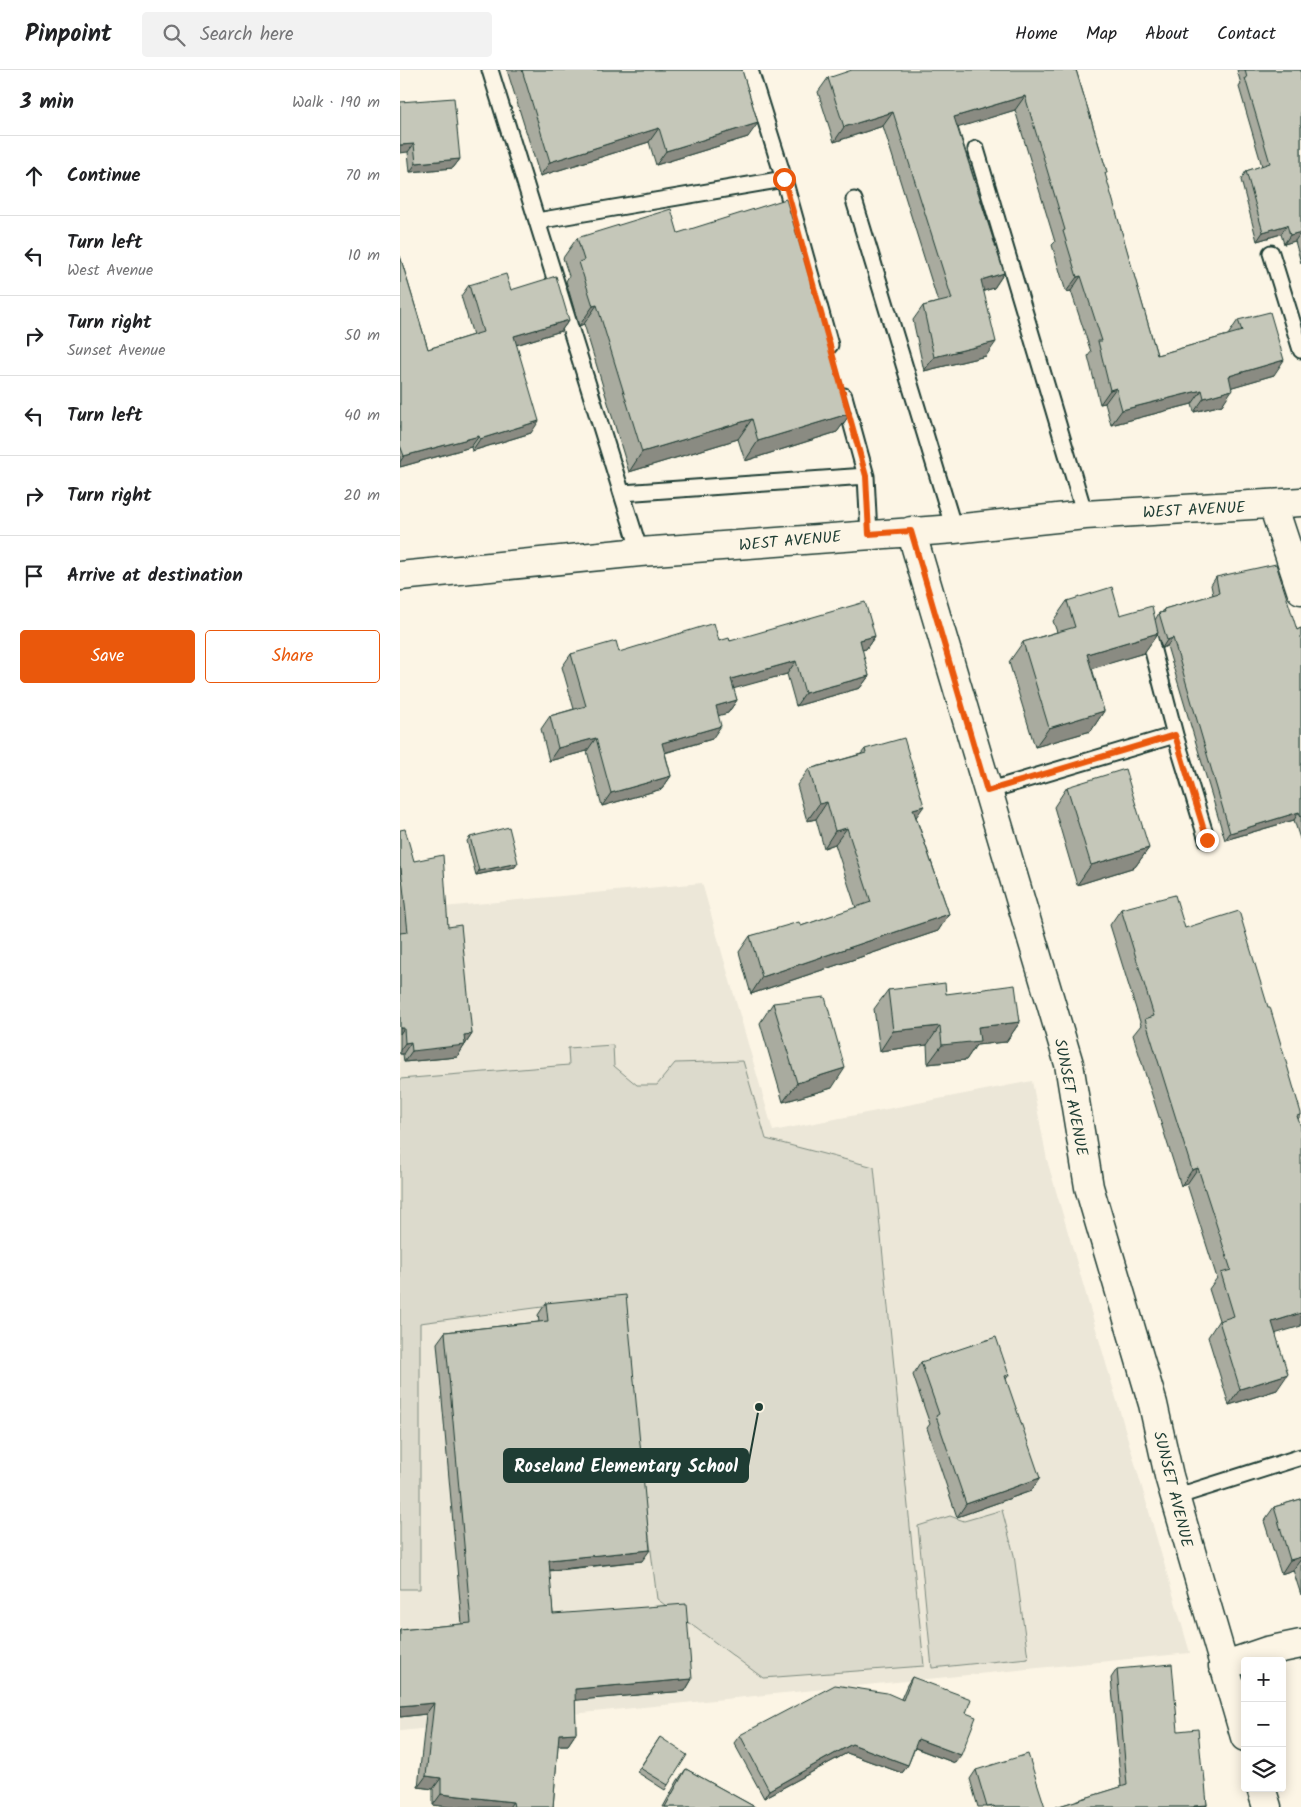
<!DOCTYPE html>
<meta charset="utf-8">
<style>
:root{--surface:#fff;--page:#f2f2f2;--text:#202124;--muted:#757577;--line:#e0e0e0;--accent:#ea580c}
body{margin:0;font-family:Kalam,sans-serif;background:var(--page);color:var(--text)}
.controls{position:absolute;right:15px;bottom:15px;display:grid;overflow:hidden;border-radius:5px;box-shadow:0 2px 12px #0003}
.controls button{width:45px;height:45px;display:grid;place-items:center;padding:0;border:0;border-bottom:1px solid var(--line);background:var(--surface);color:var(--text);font:25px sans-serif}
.stop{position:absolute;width:15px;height:15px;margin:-11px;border:4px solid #ea580c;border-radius:50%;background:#fff}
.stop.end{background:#ea580c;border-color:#fff;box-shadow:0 1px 5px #0008}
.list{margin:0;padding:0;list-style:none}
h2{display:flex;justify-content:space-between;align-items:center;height:65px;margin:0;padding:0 20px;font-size:21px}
h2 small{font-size:16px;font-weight:400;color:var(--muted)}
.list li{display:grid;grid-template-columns:32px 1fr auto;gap:15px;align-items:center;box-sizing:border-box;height:80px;padding:0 20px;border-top:1px solid var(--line)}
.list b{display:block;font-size:19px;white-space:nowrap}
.list p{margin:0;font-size:16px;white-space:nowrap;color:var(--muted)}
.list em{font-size:16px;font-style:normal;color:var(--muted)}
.actions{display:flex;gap:10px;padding:15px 20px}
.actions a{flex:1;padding:11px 0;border:1px solid var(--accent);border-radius:5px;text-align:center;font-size:18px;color:var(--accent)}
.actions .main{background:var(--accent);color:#fff}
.icon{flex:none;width:28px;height:28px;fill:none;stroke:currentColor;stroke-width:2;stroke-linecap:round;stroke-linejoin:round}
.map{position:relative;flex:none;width:901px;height:1737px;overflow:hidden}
header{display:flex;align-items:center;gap:30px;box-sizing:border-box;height:70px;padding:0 25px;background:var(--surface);border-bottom:1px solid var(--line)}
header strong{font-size:24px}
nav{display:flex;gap:28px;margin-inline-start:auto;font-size:18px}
.search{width:350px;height:45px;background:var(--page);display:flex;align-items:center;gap:12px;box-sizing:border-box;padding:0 18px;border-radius:5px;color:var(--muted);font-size:19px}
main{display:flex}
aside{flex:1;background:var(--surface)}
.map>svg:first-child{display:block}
.built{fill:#ece7d8}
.green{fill:#dcdacc;stroke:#7e8c80}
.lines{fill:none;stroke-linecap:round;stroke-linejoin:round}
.service-casing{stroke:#1f3d34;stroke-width:19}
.minor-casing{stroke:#1f3d34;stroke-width:31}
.service{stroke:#fcf5e5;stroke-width:15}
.minor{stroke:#fcf5e5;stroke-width:28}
.wall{fill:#a9ab9f;stroke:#1f3d34}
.shaded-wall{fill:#8a8b82;stroke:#1f3d34}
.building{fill:#c5c7b9;stroke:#1f3d34}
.route{stroke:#ea580c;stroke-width:6}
.labels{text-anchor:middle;stroke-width:4;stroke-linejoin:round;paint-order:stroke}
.street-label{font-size:16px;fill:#1f3d34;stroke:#fcf5e5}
.leader{fill:none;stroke:#1f3d34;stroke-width:2}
.callout-dot{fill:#1f3d34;stroke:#fcf5e5;stroke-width:2}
.callout{fill:#1f3d34;stroke:#1f3d34;stroke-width:2}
.callout-label{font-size:18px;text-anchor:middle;font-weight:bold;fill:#fff}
</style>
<header>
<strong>Pinpoint</strong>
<div class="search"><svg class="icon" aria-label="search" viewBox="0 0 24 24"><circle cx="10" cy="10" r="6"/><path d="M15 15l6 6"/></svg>Search here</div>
<nav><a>Home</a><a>Map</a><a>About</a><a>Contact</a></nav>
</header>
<main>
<aside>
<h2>3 min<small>Walk · 190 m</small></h2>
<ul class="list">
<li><svg class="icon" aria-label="ahead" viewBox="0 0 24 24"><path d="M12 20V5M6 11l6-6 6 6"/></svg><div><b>Continue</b></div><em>70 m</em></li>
<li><svg class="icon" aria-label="left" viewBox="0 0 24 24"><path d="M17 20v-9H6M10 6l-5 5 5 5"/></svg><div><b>Turn left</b><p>West Avenue</p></div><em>10 m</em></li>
<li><svg class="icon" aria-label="right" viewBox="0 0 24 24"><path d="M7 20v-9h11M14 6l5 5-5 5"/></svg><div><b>Turn right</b><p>Sunset Avenue</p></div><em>50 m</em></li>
<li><svg class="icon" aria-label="left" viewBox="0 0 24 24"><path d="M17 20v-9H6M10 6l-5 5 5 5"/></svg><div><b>Turn left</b></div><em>40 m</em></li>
<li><svg class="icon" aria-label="right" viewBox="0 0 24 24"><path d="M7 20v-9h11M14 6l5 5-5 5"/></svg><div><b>Turn right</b></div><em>20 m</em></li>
<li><svg class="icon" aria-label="arrive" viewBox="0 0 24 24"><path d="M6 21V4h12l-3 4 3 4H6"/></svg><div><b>Arrive at destination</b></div></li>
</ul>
<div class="actions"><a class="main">Save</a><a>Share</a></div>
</aside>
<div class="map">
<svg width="901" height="1737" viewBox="0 0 901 1737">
<rect width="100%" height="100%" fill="#fcf5e5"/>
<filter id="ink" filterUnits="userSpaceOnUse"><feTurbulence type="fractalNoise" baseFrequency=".02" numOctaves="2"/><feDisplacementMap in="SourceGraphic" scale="10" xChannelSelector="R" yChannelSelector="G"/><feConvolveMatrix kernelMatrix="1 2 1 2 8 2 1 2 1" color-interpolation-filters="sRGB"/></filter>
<g filter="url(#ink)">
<path class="built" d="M302,813l71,248 259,-50 15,79 143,493 -790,78v-820z"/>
<path class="green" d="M213,975l1,21 23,19h20l18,-22 68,-2 23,78 108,28 50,499 -161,12 -106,-79 -38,-302 -199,26v266h-20v-510l169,-14 -1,-17z
M602,1440l12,45 14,103 -96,10 -14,-142 32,-10 14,5z"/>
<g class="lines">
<g class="service-casing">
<path id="service" d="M90,0l150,482
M350,0l34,109 46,166
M576,79l109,366
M454,130l100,329
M137,151l247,-42
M871,183l30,97
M444,326l22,80 3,58
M222,423l244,-17
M775,665l32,105
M587,721l188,-56 -28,-107
M775,1427l126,-40"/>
</g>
<g class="minor-casing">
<path id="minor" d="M873,435l28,85
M511,461l158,533 20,123 64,217 16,72 76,261
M0,506l240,-24 314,-23 131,-14 216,-13
M823,1596l44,-15 34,-7
M861,1718l6,19"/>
</g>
<use href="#service" class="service"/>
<use href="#minor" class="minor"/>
</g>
<path class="wall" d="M107,0h235l6,67 -92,28 -7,-23 -109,34z
M676,0l31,102 -2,3 52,180 71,-20 10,-15 36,55 -42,12 -10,18 -28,7 -2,-8 -81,21 -6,-22 -5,1 -12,-48 3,-4 -20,-61 -5,1 -14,-47 3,-3 -40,-132 -57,17 46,146 -10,15 -11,3 3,65 -62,15 -11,-51 10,-14 15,-4 -55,-176 -49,16 -16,-50 10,-14z
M837,0h64v193l-6,-22 -11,3 -3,-10 -24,7 -16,-61 5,-9 16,-5 -23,-79 2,-3z
M0,32l60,57 -7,9 -43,4 -2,-20z
M278,163l173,180 -14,19 -92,29 -7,-22 -109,33 -45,-148 -5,2 -13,-45 3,-5 -6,-18 14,-20z
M0,186l28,93 45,-14 -12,-39 8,-11 42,5 58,30 -8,11 -45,14 15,88 -59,18 -1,-4 -71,20z
M816,507l81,53 4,-2v214l-7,-22 -69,20 -58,-194 -5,2 -5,-14 -13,19 -52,15 12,43 -13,20 -56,16 -26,-85 14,-20 34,-10 -4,-11 14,-20 53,14 35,5 4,-7h3l2,-4 49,-14 -2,-10z
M475,566l-9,13 -4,1 7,26 -9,12 -64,18 -9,-32 -54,14 4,12 -9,13 -9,2 -7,24 -47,14 6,23 -9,13 -60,17 -15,-55 -38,10 -8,-32 9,-13 24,-7 -12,-42 9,-13 48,-2 100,-11z
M465,679l51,68 33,97 -11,17 -187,63 -12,-42 11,-16 51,-10 55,-18 -21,-64 -11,4 -8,-29 -9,2 -10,-36 12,-16 52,-15z
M667,717l82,61 -14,19 -58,18 -23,-78z
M0,760l14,31 34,66 24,107 -15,23 -53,5 -1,-8h-3z
M70,767l45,30 -39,8 -9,-34z
M721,839l64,19 83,79 33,108 -3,4 -22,215 1,56 -48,15 -21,-68 11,-17 -10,-31 8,-11 -30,-94 -6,2 -48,-151 8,-10 -31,-100z
M488,920l58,4 74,28 -14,20 -30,3 -10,15 -38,4 -1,-19 -47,6 -6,-42z
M373,933l59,85 -49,14 -23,-79z
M146,1233l96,258 -93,10 4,43 139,65 -7,12 -110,9 1,33 -8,12h-10l-5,62h-104l-16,-2v-16l-15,-2 8,-73 -26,3v-87l62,-6 -25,-281 8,-11 94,-10 -1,-7z
M521,1292l88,13 -3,4 25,112 -74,26 -30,-89 3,-4 -17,-49z
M901,1429v96l-8,-25 -12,4 -17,-53 10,-14z
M717,1599l61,62 24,40 5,34 -1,2h-150l65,-20 -10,-109z
M512,1607l54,36 -11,50 -40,-15 -7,17 -6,8 -55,-20 -83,45 -30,-55 6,-8 161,-36 6,-14z
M260,1667l8,48 -3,5 -28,-18z
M286,1699l69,38h-92l15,-27z
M576,1700l69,37h-67l-8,-28z"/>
<path class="shaded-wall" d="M625,26l-10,14 -71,22 10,-15z
M493,42l-10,14 -49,16 10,-15z
M358,53l-10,14 -92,28 10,-14z
M259,58l-10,14 -109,34 10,-14z
M14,74l-6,8 -8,1v-8z
M60,89l-7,9 -43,4 6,-9z
M887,155l-6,9 -24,7 6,-9z
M901,162l-6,9 -11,3 6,-9z
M604,203l-10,15 -23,7 10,-15z
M681,206l-10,15 -5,1 11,-15z
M197,235l-13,19 -5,2 14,-20z
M169,250l-8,11 -55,17 8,-12z
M596,272l-10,14 -62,15 10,-14z
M884,290l-10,15 -55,16 10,-15z
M716,318l-11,15 -5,1 10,-14z
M802,320l-10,14 -81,21 11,-15z
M832,320l-10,15 -28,7 10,-14z
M451,343l-14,19 -92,29 13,-20z
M352,349l-14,20 -109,33 13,-20z
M139,351l-8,12 -59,18 8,-12z
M79,366l-8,11 -71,20v-5l4,-6z
M758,563l-14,20 -70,21 13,-20z
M475,566l-9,13 -15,4 9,-13z
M773,568l-6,8 -5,2 5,-8z
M396,591l-9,13 -65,18 9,-13z
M469,606l-9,12 -64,18 9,-13z
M337,630l-9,13 -21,6 9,-13z
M704,641l-13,20 -56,16 14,-19z
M321,656l-9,13 -59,17 9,-13z
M196,668l-9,13 -38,10 9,-13z
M271,706l-9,13 -60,17 9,-13z
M427,732l-11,17 -9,2 12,-17z
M524,736l-12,17 1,-14z
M899,742l-5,8 -69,20 5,-7z
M447,758l-12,16 -11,4 11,-17z
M749,778l-14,19 -58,18 14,-20z
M118,793l-3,4 -39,8 3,-4z
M549,844l-11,17 -187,63 11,-17z
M620,952l-14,20 -30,3 -10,15 -38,4 14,-19 36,-18z
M540,956l-13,19 -47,6 13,-20z
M0,958h4l-4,6z
M72,964l-15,23 -53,5 8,-11 52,-16z
M11,972l-8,12h-3v-4l5,-7z
M445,998l-13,20 -49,14 14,-19z
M798,1098l-11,16 -6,2 11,-16z
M901,1243v13l-40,12 11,-16z
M888,1304l-11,16 -48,15 11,-16z
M640,1408l-9,13 -74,26 9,-13z
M250,1480l-8,11 -101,10 8,-11z
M901,1487v2l-8,11 -12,4 9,-14z
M292,1609l-7,12 -118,10 8,-12z
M34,1633l-8,11 -26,3v-11z
M176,1663l-8,12h-17l8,-11z
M518,1669l43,16 -6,8 -42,-16z
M452,1674l56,21 -6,8 -55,-20 -83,45 5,-8z
M26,1706l15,2 -8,11 -15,-2z
M41,1724l72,8 -4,5h-60l-16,-2z
M807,1735l-1,2h-13l1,-1z"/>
<path class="building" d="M122,0h220l16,53 -92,28 -7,-23 -109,34z
M452,0h224l31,102 -2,1 52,182 85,-24 -4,-11 32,-8 14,48 -55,16 3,14 -28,8 -2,-8 -80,20 -6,-22 -6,2 -12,-49h4l-21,-65 -4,1 -14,-46 2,-1 -40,-134 -71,21 50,156 -23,7 15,62 -62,15 -11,-51 29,-7 -59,-187 -49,15 -16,-49z
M845,0h56v162l-11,3 -3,-10 -24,7 -17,-61 24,-8 -25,-85h2z
M54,28l6,61 -44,4 -2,-19 -14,1v-43z
M386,129l65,214 -93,28 -6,-22 -110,33 -45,-147 -4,1 -14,-44 5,-2 -7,-22 94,-29 7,24z
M0,186l28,93 55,-17 -14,-47 37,-11 5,16 45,-14 13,44 -55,16 25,85 -59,18 -1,-3 -75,20 -4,-11z
M876,494l21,66 4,-2v189l-2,-5 -69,21 -57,-195 -6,2 -8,-27 6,-1 -1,-3 55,-16 -3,-16z
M712,517l8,28 32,-9 6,27 -71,21 17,57 -55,17 -26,-86 52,-15 -8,-26z
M465,532l10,34 -15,4 9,36 -64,17 -9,-32 -65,18 6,21 -21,6 5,20 -59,17 9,33 -60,17 -15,-55 -38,10 -8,-32 36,-10 -15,-52 45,-13 3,11 95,-29 5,18 10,-3 1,3z
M504,668l20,68 -11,3 36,105 -187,63 -12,-41 49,-14 2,4 70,-24 -24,-74 -12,3 -8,-29 -8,2 -10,-35 57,-16 -1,-4z
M725,699l24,79 -58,17 -24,-78z
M109,757l9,36 -39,8 -9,-34z
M5,759l9,32 29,-6 5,72 13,-2 11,109 -8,1 1,10 -53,6 -1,-9 -6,1 -1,-15h-4v-95l8,-1 -7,-64h-1v-38z
M775,825l10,33 54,-17 29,96h2l31,106v2l-4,1 4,11v186l-29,9 16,52 -48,15 -21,-68 15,-5 -13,-43 10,-3 -33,-102 -6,2 -47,-151 9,-3 -33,-107z
M545,913l1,11 69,-9 5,37 -42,5 2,14 -38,4 -2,-19 -47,5 -5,-41z
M425,927l20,71 -48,15 -24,-80z
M226,1225l24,255 -101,10 4,54 133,-10 6,75 -117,10 1,44 -17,1 -6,73h-39l-1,-5 -72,-8v-16l-15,-2 8,-73 -34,3v-76l71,-7 -26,-291 103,-11 -2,-18z
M596,1267l13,38 -4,1 35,102 -74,26 -30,-88 3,-2 -18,-52z
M901,1429v58l-11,3 -16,-53z
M772,1594l6,67 20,-2 4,42h2l3,34 -13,1v1h-138l71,-22 -10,-116z
M512,1607l59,22 -5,14 10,4 -15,38 -43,-16 -10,26 -56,-21 -83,46 -29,-55 95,-50 52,8 16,7z
M260,1667l27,18 -19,30 -28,-17z
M628,1684l17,53h-50l-1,-1 -7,1 -11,-37z
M286,1699l69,38h-90z"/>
</g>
<g class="lines" filter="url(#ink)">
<path class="route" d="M384,109l82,297 3,58 42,-3 76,260 188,-56 32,105"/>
</g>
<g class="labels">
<g class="street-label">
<text transform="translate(794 439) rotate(-3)" y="6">WEST AVENUE</text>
<text transform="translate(390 470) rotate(-5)" y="6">WEST AVENUE</text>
<text transform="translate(672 1027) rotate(79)" y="6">SUNSET AVENUE</text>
<text transform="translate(774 1419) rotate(76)" y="6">SUNSET AVENUE</text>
</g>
</g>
<path class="leader" d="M359 1337L348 1396"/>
<circle class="callout-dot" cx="359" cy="1337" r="5"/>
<rect class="callout" x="104" y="1379" width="244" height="33" rx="5"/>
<g class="callout-label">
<text x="226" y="1402">Roseland Elementary School</text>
</g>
</svg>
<div class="controls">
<button>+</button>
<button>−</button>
<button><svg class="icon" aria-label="layers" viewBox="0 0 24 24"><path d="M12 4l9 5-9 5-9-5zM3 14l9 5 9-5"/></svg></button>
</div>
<div class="stop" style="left:384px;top:109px"></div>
<div class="stop end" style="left:807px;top:770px"></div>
</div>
</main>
